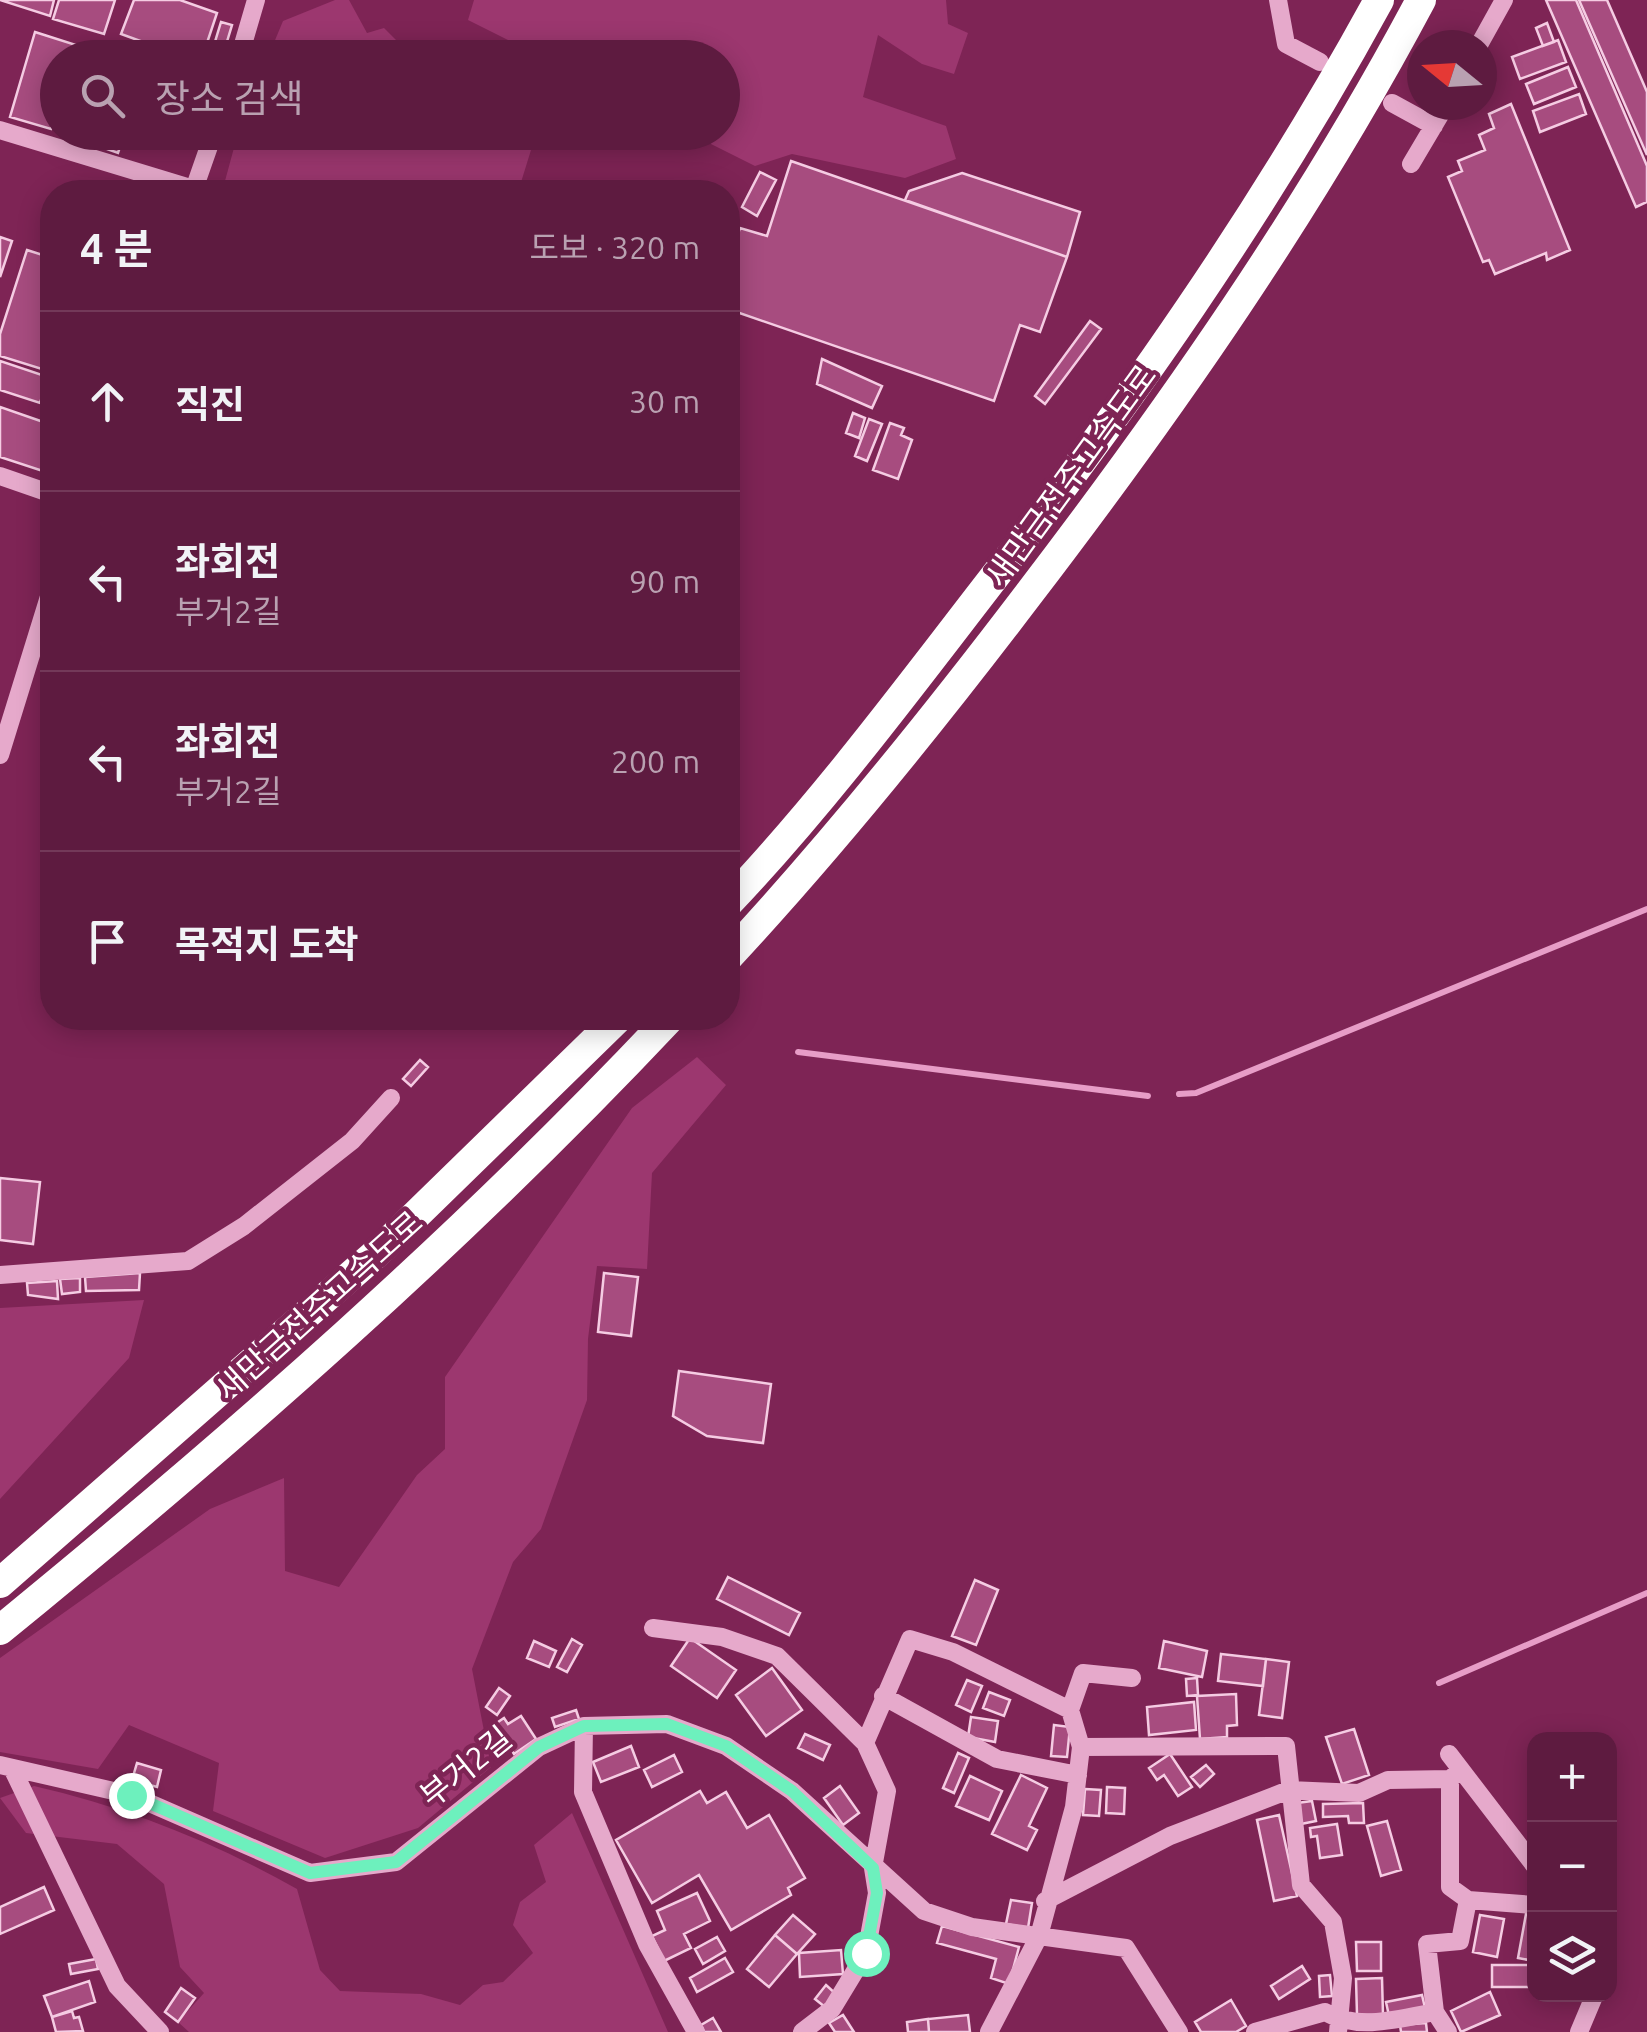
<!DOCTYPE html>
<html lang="ko">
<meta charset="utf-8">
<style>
:root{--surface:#5e1b40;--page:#67284b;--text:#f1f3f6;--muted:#b9a1b1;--line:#733959}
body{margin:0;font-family:Ubuntu,"Noto Sans KR",sans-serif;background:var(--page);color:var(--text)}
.controls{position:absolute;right:30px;bottom:30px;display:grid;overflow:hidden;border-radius:20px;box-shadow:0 5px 25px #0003}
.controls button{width:90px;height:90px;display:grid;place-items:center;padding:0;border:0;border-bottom:2px solid var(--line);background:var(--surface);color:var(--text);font:50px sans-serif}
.compass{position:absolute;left:1407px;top:30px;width:90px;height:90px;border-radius:50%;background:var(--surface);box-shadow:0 5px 25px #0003;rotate:288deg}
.stop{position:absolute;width:30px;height:30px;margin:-22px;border:8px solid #6df0bd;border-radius:50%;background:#fff}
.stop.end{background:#6df0bd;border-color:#fff;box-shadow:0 2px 10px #0008}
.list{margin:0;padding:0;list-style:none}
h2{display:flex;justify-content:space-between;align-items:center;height:130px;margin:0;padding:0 40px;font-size:42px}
h2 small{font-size:32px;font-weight:400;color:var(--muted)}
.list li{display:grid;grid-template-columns:65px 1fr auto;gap:30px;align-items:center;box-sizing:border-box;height:180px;padding:0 40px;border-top:2px solid var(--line)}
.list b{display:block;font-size:38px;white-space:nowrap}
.list p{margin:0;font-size:32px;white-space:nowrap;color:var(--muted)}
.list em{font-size:32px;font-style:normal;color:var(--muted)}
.icon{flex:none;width:55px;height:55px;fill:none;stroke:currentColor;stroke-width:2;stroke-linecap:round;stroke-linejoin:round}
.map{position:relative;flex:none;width:1647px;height:2032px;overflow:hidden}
.search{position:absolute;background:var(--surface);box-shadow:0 5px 25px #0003;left:40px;top:40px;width:700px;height:110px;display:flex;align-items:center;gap:25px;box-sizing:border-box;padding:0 35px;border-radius:55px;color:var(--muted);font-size:38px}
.panel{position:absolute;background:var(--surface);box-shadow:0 5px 25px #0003;left:40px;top:180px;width:700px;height:850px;border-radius:40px}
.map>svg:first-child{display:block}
.green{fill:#9c376f}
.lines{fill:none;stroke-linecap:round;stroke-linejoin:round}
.stream{stroke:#e79dc7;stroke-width:6}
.building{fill:#a74c7f;stroke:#f5cce3;stroke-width:2.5}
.minor{stroke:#e6a9cb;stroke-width:18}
.highway{stroke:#fff;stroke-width:30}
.route{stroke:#6df0bd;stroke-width:12}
.labels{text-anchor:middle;stroke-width:9;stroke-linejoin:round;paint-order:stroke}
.street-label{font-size:32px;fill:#fff;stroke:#7e2455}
</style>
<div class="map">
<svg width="1647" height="2032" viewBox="0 0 1647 2032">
<rect width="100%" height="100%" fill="#7e2455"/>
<path class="green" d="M335,0h14l18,33 17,-5 29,29h-145l15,-36z
M474,0h472l2,24 20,9 -14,41 -32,-10 -44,-29 -15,62 83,29 10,33 -51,19 -113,-24 -37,12 -66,-33 33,-1v-74l-180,-1 -74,-37z
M238,133h281l9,4 3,13 -13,42h-296z
M697,1057l29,28 -74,88 -5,96 -50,-3 -9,73 -1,61 -46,129 -28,33 -41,107 19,98 -73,61 -93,30 -112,-47 6,-48 -90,-38 -31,44 -98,-17v-94l210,-149 74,-31 1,93 54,16 78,-112 28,-26v-72l187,-269z
M144,1300l-15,58 -129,141v-191z
M34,1786c92,21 180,56 263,103l23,81 20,21 81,3 39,11 23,-20 20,-3 30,-29 -20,-28 7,-23 26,-20 -12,-37 38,-32 96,219h-479l-11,-10 26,-29 -24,-26 -16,-83 -47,-40 -91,-11 -26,-35z"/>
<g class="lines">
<path class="stream" d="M798,1052l350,44
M1179,1094l17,-1 451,-184
M1439,1683l208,-90"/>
</g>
<path class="building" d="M0,0h54l-4,16z
M59,0h56l-11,34 -51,-15z
M134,0h46l37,13 -15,45h-15l-66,-24z
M1546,0h30l71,166v36l-11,5z
M1579,0h28l40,92v63z
M221,22l11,3 -10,33 -11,-3z
M1547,23l7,19 -11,4 -7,-18z
M35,32l41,13 -3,13h-15v49l-7,22 -41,-12z
M1558,40l8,22 -46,17 -8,-22z
M1568,67l8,20 -42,17 -8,-20z
M1579,94l7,20 -46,18 -7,-21z
M1511,104l59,146 -23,10 -1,-7 -51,21 -6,-14 -6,2 -35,-85 14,-6 -4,-10 27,-11 -6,-15 15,-7 -5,-14z
M94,132h31l-7,21 -28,-10z
M791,161l276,96 -27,75 -20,-7 -26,76 -266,-92v-46l12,-35 27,8z
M760,172l16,8 -19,36 -15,-9z
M962,173l118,39 -13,45 -162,-57 4,-9z
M0,237l12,4 -12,36z
M27,250l25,8v90l-7,22 -45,-14v-22z
M1090,321l11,8 -56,75 -10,-8z
M822,359l60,27 -10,22 -55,-24z
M0,361l48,16 -8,26 -40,-13z
M0,407l52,18v49l-52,-17z
M853,413l12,5 -6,20 -13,-5z
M869,419l13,5 -15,37 -12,-5z
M890,423l14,5 -3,7 11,5 -14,39 -25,-9z
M420,1060l8,7 -17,19 -8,-7z
M0,1178l40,4 -7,62 -33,-4z
M140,1273l-1,17 -53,1 -1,-14z
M604,1273l34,4 -7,59 -33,-4z
M80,1278v14l-18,2 -2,-15z
M57,1281l1,18 -30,-4 -1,-12z
M679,1371l92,13 -8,59 -56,-7 -34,-20z
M728,1577l72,36 -11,22 -72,-36z
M975,1580l23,10 -22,55 -24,-9z
M690,1638l46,32 -19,28 -46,-32z
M572,1639l10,6 -15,27 -10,-5z
M534,1641l22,10 -7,16 -22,-9z
M1164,1641l43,10 -5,26 -43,-9z
M1221,1654l45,5 -3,27 -45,-5z
M1266,1659l23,3 -7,56 -23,-3z
M772,1668l30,42 -36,26 -30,-41z
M1197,1678l1,17 -11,1 -1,-17z
M967,1680l15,6 -11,26 -15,-7z
M499,1688l11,8 -13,19 -11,-8z
M989,1692l21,8 -6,16 -21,-8z
M1236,1694l1,31 -10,1v11l-27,2 -3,-43z
M1194,1702l2,28 -47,5 -2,-28z
M576,1710l3,9 -24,8 -3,-9z
M521,1716l15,23 -22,15 -19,-30 9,-6 4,6z
M971,1717l27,4 -3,21 -27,-5z
M1054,1725l16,2 -3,30 -16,-1z
M1354,1729l15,46 -27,9 -16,-47z
M805,1734l25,11 -7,15 -25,-12z
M631,1746l8,21 -38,15 -8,-20z
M958,1753l11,5 -15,35 -11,-5z
M1170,1754l22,33 -14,9 -14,-21 -7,5 -8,-12z
M674,1755l8,17 -30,15 -8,-17z
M137,1763l24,7 -4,17 -25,-7z
M1206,1765l8,9 -14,13 -9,-10z
M1021,1775l26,13 -18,38 8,4 -10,20 -35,-16z
M970,1776l32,15 -13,29 -33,-14z
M840,1786l19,27 -16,12 -19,-27z
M1107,1787l18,1 -1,26 -18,-1z
M1085,1789l16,1 -2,26 -16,-1z
M700,1791l7,12 19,-11 21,36 22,-13 36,63 -17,10 3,7 -60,35 -32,-55 -47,28 -36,-63z
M1312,1801l4,20 -15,3 -4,-21z
M1363,1803l1,20h-15l-1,-7 -25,1v-13z
M1279,1815l18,81 -23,5 -17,-81z
M1387,1821l14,49 -20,6 -14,-50z
M1337,1824l5,31 -22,3 -3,-22 -6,1 -1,-9z
M44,1887l10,23 -54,24v-27z
M697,1893l13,28 -26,13 7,14 -27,13 -12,-25 13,-6 -8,-19z
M1011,1900l21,3 -4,25 -22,-4z
M1526,1914l8,1v46l-16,-3z
M793,1915l22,19 -18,20 -22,-19z
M1480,1915l24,4 -7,38 -24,-5z
M942,1926l77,21 -10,37 -18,-6 5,-19 -59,-16z
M775,1935l22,19 -28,33 -22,-18z
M717,1937l8,14 -22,13 -8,-15z
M1356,1942h25v29h-24z
M841,1950l2,24 -43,3 -1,-24z
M725,1958l8,14 -36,20 -7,-14z
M96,1959l2,10 -27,5 -2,-10z
M1492,1965h42v22h-42z
M1302,1966l8,13 -31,20 -8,-13z
M1330,1975l2,21 -12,1 -1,-21z
M1382,1978l1,37h-26l-1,-36z
M89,1981l6,21 -43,15 -8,-21z
M826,1985l10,9 -11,13 -10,-8z
M181,1988l14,10 -17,24 -13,-10z
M1490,1992l10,23 -39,17 -10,-21z
M1422,1995l3,13 -36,8 -3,-14z
M1231,2000l15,26 -10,6h-35l-6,-10z
M72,2011l2,7 5,-1 4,14 -27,1 -4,-15z
M843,2015l11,17h-19l-6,-9z
M968,2015l2,17h-41l-1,-13z
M713,2018l8,14h-17l-3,-7z
M928,2019l1,13h-21l-1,-10z
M1426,2023l1,9h-26l-1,-7z"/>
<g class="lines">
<path class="minor" d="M1278,0l8,44 34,18
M1479,45l25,-45
M239,58l17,-58
M1392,103l42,23
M0,130l194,59
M1411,164l35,-59
M193,192l21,-60
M0,476l52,18
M0,755l52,-168
M0,1275l188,-14 56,-35 108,-85 39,-43
M653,1628l69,9 55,19 88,87
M883,1696l114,63 81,16
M584,1726l-1,66 64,152 49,88
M1081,1747l205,-1 15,139 32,37 10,56 -5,54
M1449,1754l85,111
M0,1765l131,30 179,78 86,-11 143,-115 45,-21 83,-2 59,22 66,45 132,120 48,16 154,21 53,84
M12,1768l105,218 43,46
M1450,1779v108l18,13 66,5
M1045,1901l125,-65 119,-46 70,3 29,-13 62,-1 11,-9
M802,2032l30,-23 34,-56 11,-60 -4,-25 14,-77 -22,-48 45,-104 43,13 117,58
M989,2032l50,-96 35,-129 7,-60 -11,-37 13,-37 49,5
M1255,2032l70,-20c32,19 74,7 110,0
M1448,2032l-13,-20 -8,-68 33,-3 8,-41
M1579,2032l16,-38"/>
<path class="highway" d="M728,903c90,-95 170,-201 250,-305 147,-189 286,-387 401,-598
M728,957c107,-115 205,-237 300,-362 144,-188 282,-386 393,-595
M0,1583l380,-333 238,-232
M0,1630c234,-191 464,-393 670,-612"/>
</g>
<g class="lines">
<path class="route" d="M131,1795l179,78 86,-11 143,-115 45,-21 83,-2 59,22 66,45 81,77 4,25 -11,60"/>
</g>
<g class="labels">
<g class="street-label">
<text transform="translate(1071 476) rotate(-54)" y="11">새만금전주고속도로</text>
<text transform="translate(319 1306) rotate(-42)" y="11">새만금전주고속도로</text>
<text transform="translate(466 1767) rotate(-39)" y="11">부거2길</text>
</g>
</g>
</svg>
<div class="controls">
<button>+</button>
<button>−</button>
<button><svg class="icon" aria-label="layers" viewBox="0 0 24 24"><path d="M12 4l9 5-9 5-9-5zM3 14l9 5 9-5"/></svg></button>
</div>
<svg class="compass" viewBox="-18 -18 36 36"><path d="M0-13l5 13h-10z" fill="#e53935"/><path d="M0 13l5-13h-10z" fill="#b9a1b1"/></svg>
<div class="stop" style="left:866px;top:1953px"></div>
<div class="stop end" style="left:131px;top:1795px"></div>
<div class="search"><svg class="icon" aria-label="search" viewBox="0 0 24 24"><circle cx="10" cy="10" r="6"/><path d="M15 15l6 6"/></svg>장소 검색</div>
<section class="panel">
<h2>4 분<small>도보 · 320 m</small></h2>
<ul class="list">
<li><svg class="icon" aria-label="ahead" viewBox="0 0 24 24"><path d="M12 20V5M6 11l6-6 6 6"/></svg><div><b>직진</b></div><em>30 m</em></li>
<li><svg class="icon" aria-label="left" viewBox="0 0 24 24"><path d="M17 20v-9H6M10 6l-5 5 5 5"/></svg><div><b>좌회전</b><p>부거2길</p></div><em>90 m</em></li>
<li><svg class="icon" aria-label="left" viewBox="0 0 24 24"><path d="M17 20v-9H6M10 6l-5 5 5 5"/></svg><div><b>좌회전</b><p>부거2길</p></div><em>200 m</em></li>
<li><svg class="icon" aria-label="arrive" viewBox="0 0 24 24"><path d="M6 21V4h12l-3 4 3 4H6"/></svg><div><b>목적지 도착</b></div></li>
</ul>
</section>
</div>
